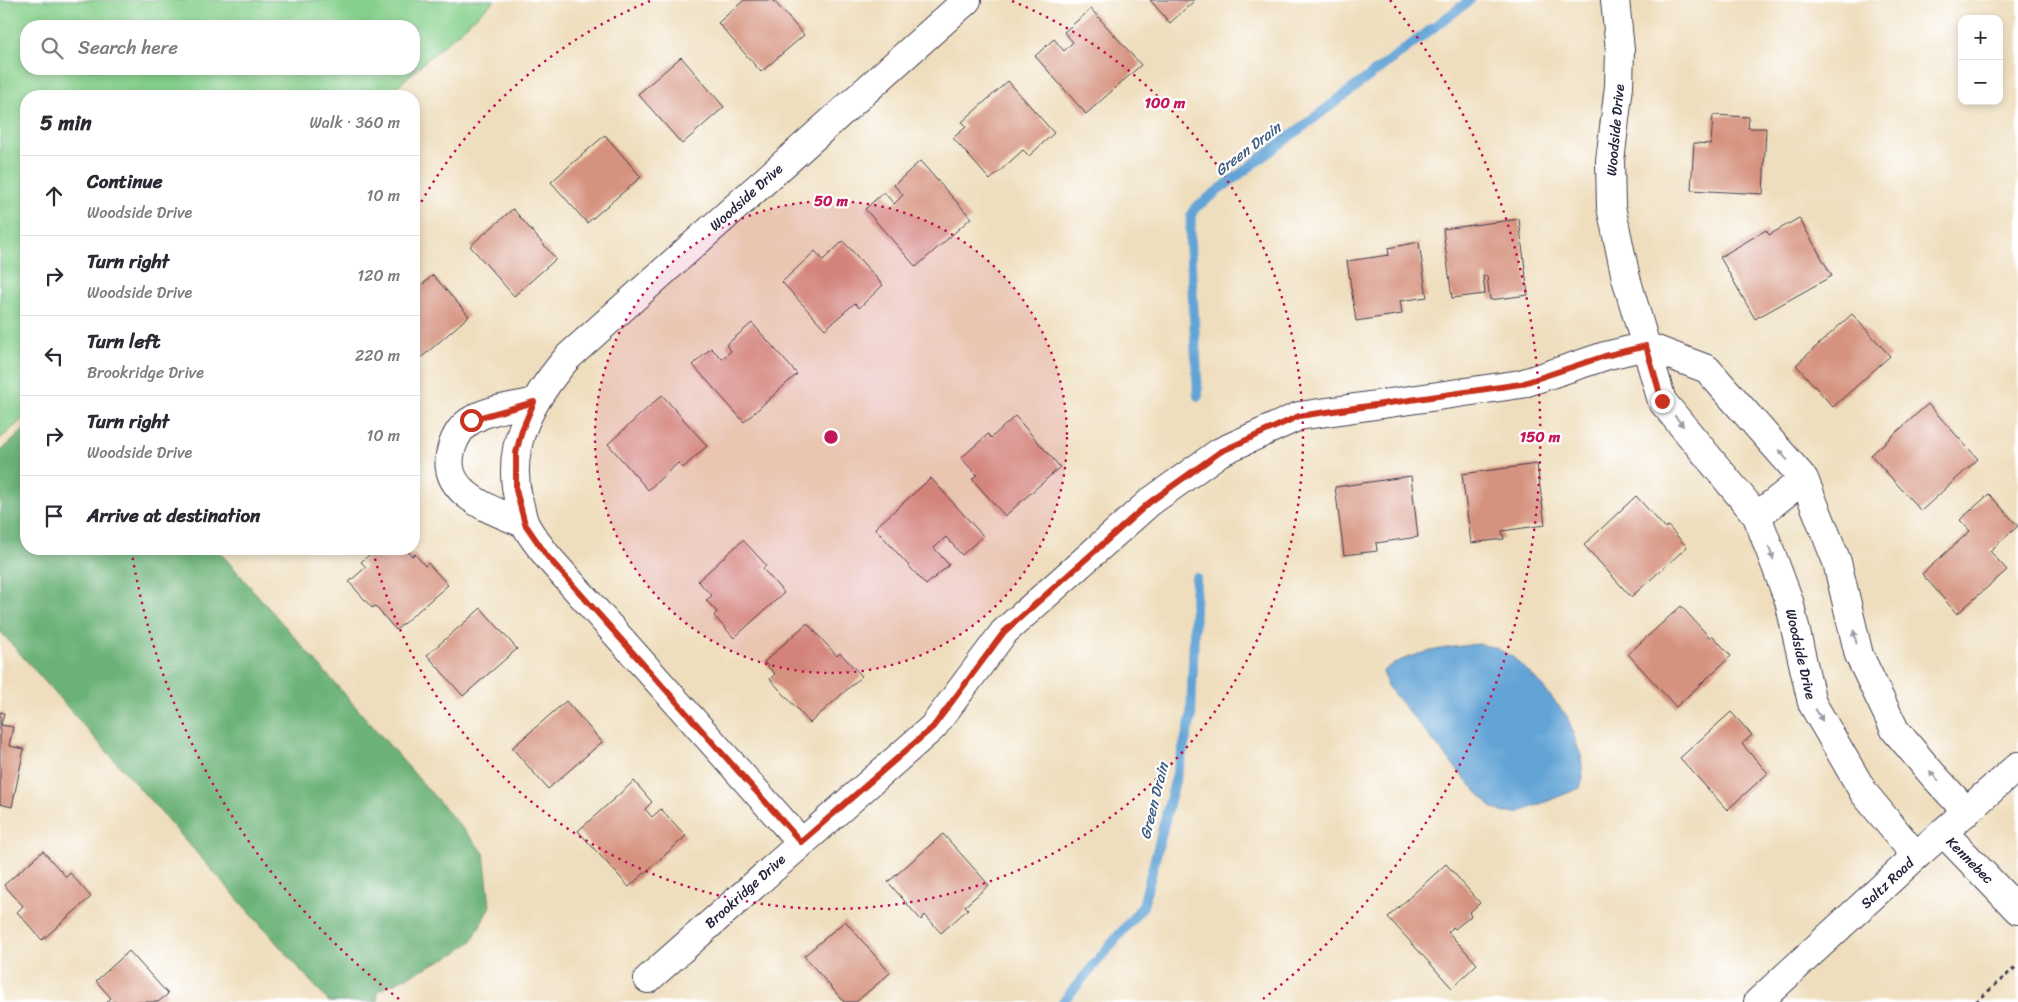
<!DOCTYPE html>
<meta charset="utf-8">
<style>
:root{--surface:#fff;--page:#f2f2f3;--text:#2b2b33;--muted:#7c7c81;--line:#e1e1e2}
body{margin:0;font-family:Sriracha,sans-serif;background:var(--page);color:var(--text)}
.controls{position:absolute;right:15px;top:15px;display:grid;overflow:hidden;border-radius:10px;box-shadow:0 2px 8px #0003}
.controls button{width:45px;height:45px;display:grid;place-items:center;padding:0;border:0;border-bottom:1px solid var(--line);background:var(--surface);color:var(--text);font:25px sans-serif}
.stop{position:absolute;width:15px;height:15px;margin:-11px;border:4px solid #c8321e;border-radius:50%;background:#fff}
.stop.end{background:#c8321e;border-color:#fff;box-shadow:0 1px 5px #0008}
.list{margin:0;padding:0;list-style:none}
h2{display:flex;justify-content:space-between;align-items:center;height:65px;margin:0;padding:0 20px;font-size:21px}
h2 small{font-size:16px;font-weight:400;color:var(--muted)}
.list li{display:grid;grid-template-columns:32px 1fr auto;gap:15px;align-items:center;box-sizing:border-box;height:80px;padding:0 20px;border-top:1px solid var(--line)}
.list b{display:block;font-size:19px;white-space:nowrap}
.list p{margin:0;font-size:16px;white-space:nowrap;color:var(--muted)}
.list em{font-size:16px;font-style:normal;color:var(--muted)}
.icon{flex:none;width:28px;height:28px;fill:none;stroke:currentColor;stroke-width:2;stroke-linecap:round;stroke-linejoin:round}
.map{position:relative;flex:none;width:2018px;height:1002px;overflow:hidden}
.search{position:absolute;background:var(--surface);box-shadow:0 2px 8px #0003;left:20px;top:20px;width:400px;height:55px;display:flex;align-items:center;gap:12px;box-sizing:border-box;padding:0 18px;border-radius:20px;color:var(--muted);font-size:19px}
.panel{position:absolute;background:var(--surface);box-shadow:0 2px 8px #0003;left:20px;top:90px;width:400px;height:465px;border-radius:20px}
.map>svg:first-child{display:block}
.green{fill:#86d08c;stroke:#547964;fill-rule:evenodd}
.forest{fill:#6cb278;stroke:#476a5a}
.water{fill:#63a4d6;stroke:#426388}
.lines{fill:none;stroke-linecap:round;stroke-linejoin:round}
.stream{stroke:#63a4d6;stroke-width:10}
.building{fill:#d5927e}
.minor-casing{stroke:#413e4e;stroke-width:30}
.tertiary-casing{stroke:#413e4e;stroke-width:30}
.path{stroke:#413e4e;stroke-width:3;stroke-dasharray:4 4;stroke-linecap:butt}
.minor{stroke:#fff;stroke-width:28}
.tertiary{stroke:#fff;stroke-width:28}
.oneway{fill:#9c9ca7}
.route{stroke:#c8321e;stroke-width:6}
.ring{fill:none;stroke:#c2185b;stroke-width:2.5;stroke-dasharray:2.5 5}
.labels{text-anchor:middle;stroke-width:4.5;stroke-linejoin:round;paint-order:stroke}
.street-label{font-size:14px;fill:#22223b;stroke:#fff}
.water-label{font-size:15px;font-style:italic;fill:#3f5c81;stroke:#fff}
.centre{fill:#c2185b;stroke:#fff;stroke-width:2.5}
.ring-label{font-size:15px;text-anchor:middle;font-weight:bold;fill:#c2185b;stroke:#fff;stroke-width:4.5;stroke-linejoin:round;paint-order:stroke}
</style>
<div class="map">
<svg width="2018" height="1002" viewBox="0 0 2018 1002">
<rect width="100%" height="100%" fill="#fff"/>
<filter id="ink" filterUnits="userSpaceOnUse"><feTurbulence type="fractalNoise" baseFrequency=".02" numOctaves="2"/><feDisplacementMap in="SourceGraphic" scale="10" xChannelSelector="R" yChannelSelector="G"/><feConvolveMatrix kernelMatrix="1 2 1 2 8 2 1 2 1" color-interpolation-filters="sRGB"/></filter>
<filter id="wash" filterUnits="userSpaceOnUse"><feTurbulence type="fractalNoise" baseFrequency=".0096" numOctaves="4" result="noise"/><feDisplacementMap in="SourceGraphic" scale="20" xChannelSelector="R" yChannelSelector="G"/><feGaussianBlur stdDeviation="1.12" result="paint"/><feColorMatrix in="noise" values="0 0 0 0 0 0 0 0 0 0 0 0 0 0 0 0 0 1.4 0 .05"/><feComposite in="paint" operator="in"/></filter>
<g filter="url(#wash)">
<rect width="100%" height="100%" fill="#efdebd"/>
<path class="green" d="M0,0h495l-109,96h-360v320l-26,23zM26,26h388v43h-388z"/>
<path class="forest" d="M26,428v121h191l267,304 6,53 -18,35 -16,12 -78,38 -1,11h-48l-329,-371v-179z"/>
<path class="water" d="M1479,644l17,4 18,10 22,21 31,37 14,40 2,21 -3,11 -62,25h-13l-13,-5 -27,-29 -78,-93 -4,-15c22,-19 68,-24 96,-27z"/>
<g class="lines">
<path class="stream" d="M1198,396l-8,-154 1,-27 4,-7 275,-208
M1063,1002l80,-96 48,-188 5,-140"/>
</g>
<g id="blocks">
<path class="building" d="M744,0h29l31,35 -43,37 -43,-49z
M1150,0h45l-25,23z
M1091,9l50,56 -55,49 -51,-58 19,-17 10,12 9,-9 -9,-10z
M681,57l43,50 -42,37 -44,-50z
M1008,81l46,52 -25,23 -6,-6 -33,30 -37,-42 13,-11 -4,-5z
M1713,115l36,2 -1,11h18l-3,66 -72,-4 3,-47 17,1z
M605,135l36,42 -54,46 -36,-41z
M920,161l51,57 -55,49 -51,-58 19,-17 10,12 9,-9 -9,-10z
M513,209l43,50 -42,37 -44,-50z
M1799,218l33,58 -77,43 -35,-62 46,-27 3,5z
M1519,219l9,76 -38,5 -3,-24h-4l2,18 -33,4 -9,-69z
M843,241l40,44 -24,23 -4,-5 -30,26 -43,-47 33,-31 8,9z
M1419,242l8,55 -27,4 2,13 -46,7 -9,-60 42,-6 -1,-7z
M433,275l36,41 -54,47 -1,-71z
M1852,314l38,42 -57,51 -37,-42z
M752,323l45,51 -53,48 -51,-57 18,-17 11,11 9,-8 -5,-6z
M662,395l45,51 -24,22 -5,-5 -30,27 -40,-46z
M1928,404l50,55 -57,52 -50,-56z
M1015,416l45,51 -55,49 -33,-37 5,-4 -16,-17 27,-24 3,4z
M1537,464l8,61 -43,6 2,8 -33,4 -9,-69z
M1411,476l7,61 -42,6 1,8 -33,4 -9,-68z
M931,478l52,58 -21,19 -16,-18 -12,11 15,17 -23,20 -51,-57z
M1989,494l29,32 -28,25 17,19 -50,44 -35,-40 48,-43 -10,-11z
M1636,496l29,32 3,-2 19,21 -56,50 -47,-52z
M743,540l23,25 -3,4 21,24 -50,45 -20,-22 3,-4 -11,-12 6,-4 -14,-15z
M376,549h30l6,7 3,-2 10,12 3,-3 20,22 -52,45 -21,-24 -3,2 -23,-26 17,-15 -5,-5z
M1681,606l29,32 2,-3 19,21 -55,51 -48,-53z
M481,608l36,41 -54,47 -36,-41z
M807,623l30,33 3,-3 22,23 -52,47 -40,-44 5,-5 -11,-12z
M566,701l36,41 -54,47 -36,-41z
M0,712l4,1 -3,12 12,2 -4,19 15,3 -12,58 -12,-3z
M1731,712l21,23 -10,9 26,29 -41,37 -47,-52z
M634,781l18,21 -7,7 7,8 9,-8 25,27 -57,51 -51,-56z
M943,834l46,51 -24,21 3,3 -27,24 -16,-18 -4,5 -33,-38z
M43,851l23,26 4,-4 21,24 -49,43 -25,-28 6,-6 -19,-21z
M1446,864l34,39 -11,10 2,3 -16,13 -2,-2 -5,5 29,32 -25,24 -64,-71z
M845,921l45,52 -34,29h-12l-40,-46z
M129,951l39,43 -10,8h-51l4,-4 -15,-17z"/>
</g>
</g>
<g filter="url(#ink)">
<use href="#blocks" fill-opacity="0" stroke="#413e4e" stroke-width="1"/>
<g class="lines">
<g class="minor-casing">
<path id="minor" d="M1615,0l5,50 -1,36 -9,75 1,46 15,71 36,123 95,115 32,85 23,102 52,90 52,63
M1646,346l61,23 97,110 33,83 22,93 36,75 38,45 34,37
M1757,516l47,-37
M525,524c-32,-14 -88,-30 -73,-77 3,-10 10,-22 20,-27 17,-11 43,-13 63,-18
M1943,832l75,78
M801,842l-254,-286c-7,-10 -17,-21 -22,-32 -3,-6 -4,-15 -6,-22 -15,-57 13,-103 49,-145l399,-357
M648,979l285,-252 71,-95 146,-130 70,-50 79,-36 222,-32 84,-28 41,-10"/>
</g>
<g class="tertiary-casing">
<path id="tertiary" d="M1758,1002l158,-146 102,-90"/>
</g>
<path class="path" d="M1976,1002l42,-37"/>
<use href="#minor" class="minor"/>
<use href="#tertiary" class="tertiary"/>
</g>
<defs><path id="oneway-solid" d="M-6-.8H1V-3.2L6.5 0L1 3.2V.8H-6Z" transform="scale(1.25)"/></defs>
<g class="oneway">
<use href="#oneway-solid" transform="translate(1679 421) rotate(50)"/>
<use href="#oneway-solid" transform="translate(1783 455) rotate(-131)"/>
<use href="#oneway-solid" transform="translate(1771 553) rotate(70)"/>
<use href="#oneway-solid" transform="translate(1855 637) rotate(-103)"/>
<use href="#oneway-solid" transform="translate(1819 715) rotate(60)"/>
<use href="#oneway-solid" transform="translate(1934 776) rotate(-132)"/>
</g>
</g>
<g class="lines" filter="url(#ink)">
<path class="route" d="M471,420l63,-18 -12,28 -6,23v37l9,34 22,32 254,286 132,-115 71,-95 146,-130 70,-50 79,-36 222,-32 84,-28 41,-10 16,55"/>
</g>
<circle cx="831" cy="437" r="236" fill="#c2185b" fill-opacity=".12"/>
<g class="ring">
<circle cx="831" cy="437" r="236"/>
<path d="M414 215A472 472 0 0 1 650 1M1012 1A472 472 0 1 1 373 551"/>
<path d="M399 999A709 709 0 0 1 132 554M1390 0A709 709 0 0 1 1263 999"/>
</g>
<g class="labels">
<g class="street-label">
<text transform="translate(1615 130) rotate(-85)" y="5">Woodside Drive</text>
<text transform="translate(746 197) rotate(-42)" y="5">Woodside Drive</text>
<text transform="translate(1801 654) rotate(77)" y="5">Woodside Drive</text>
<text transform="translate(1970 860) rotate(45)" y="5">Kennebec</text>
<text transform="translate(1887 883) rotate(-43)" y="5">Saltz Road</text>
<text transform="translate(745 891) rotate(-42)" y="5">Brookridge Drive</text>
</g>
<g class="water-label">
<text transform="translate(1248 149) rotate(-37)" y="5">Green Drain</text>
<text transform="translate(1154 801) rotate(-76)" y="5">Green Drain</text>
</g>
</g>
<circle cx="831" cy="437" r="8" class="centre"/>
<g class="ring-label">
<text x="1165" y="108">100 m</text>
<text x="831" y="206">50 m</text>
<text x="1540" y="442">150 m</text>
</g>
</svg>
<div class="controls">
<button>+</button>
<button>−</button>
</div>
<div class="stop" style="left:471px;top:420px"></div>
<div class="stop end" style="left:1662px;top:401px"></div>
<div class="search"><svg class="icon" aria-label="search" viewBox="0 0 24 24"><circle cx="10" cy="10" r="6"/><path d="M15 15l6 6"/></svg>Search here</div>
<section class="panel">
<h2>5 min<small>Walk · 360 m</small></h2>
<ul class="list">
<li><svg class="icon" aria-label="ahead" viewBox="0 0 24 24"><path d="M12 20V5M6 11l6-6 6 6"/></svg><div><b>Continue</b><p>Woodside Drive</p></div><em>10 m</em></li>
<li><svg class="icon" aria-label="right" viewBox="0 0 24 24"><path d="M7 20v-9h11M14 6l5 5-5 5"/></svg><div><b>Turn right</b><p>Woodside Drive</p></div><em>120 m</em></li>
<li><svg class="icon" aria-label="left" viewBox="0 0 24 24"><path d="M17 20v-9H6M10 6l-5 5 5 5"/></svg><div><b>Turn left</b><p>Brookridge Drive</p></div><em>220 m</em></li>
<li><svg class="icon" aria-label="right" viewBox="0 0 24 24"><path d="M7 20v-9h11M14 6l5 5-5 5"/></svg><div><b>Turn right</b><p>Woodside Drive</p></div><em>10 m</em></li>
<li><svg class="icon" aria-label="arrive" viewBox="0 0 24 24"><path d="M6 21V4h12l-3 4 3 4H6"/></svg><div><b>Arrive at destination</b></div></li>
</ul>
</section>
</div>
